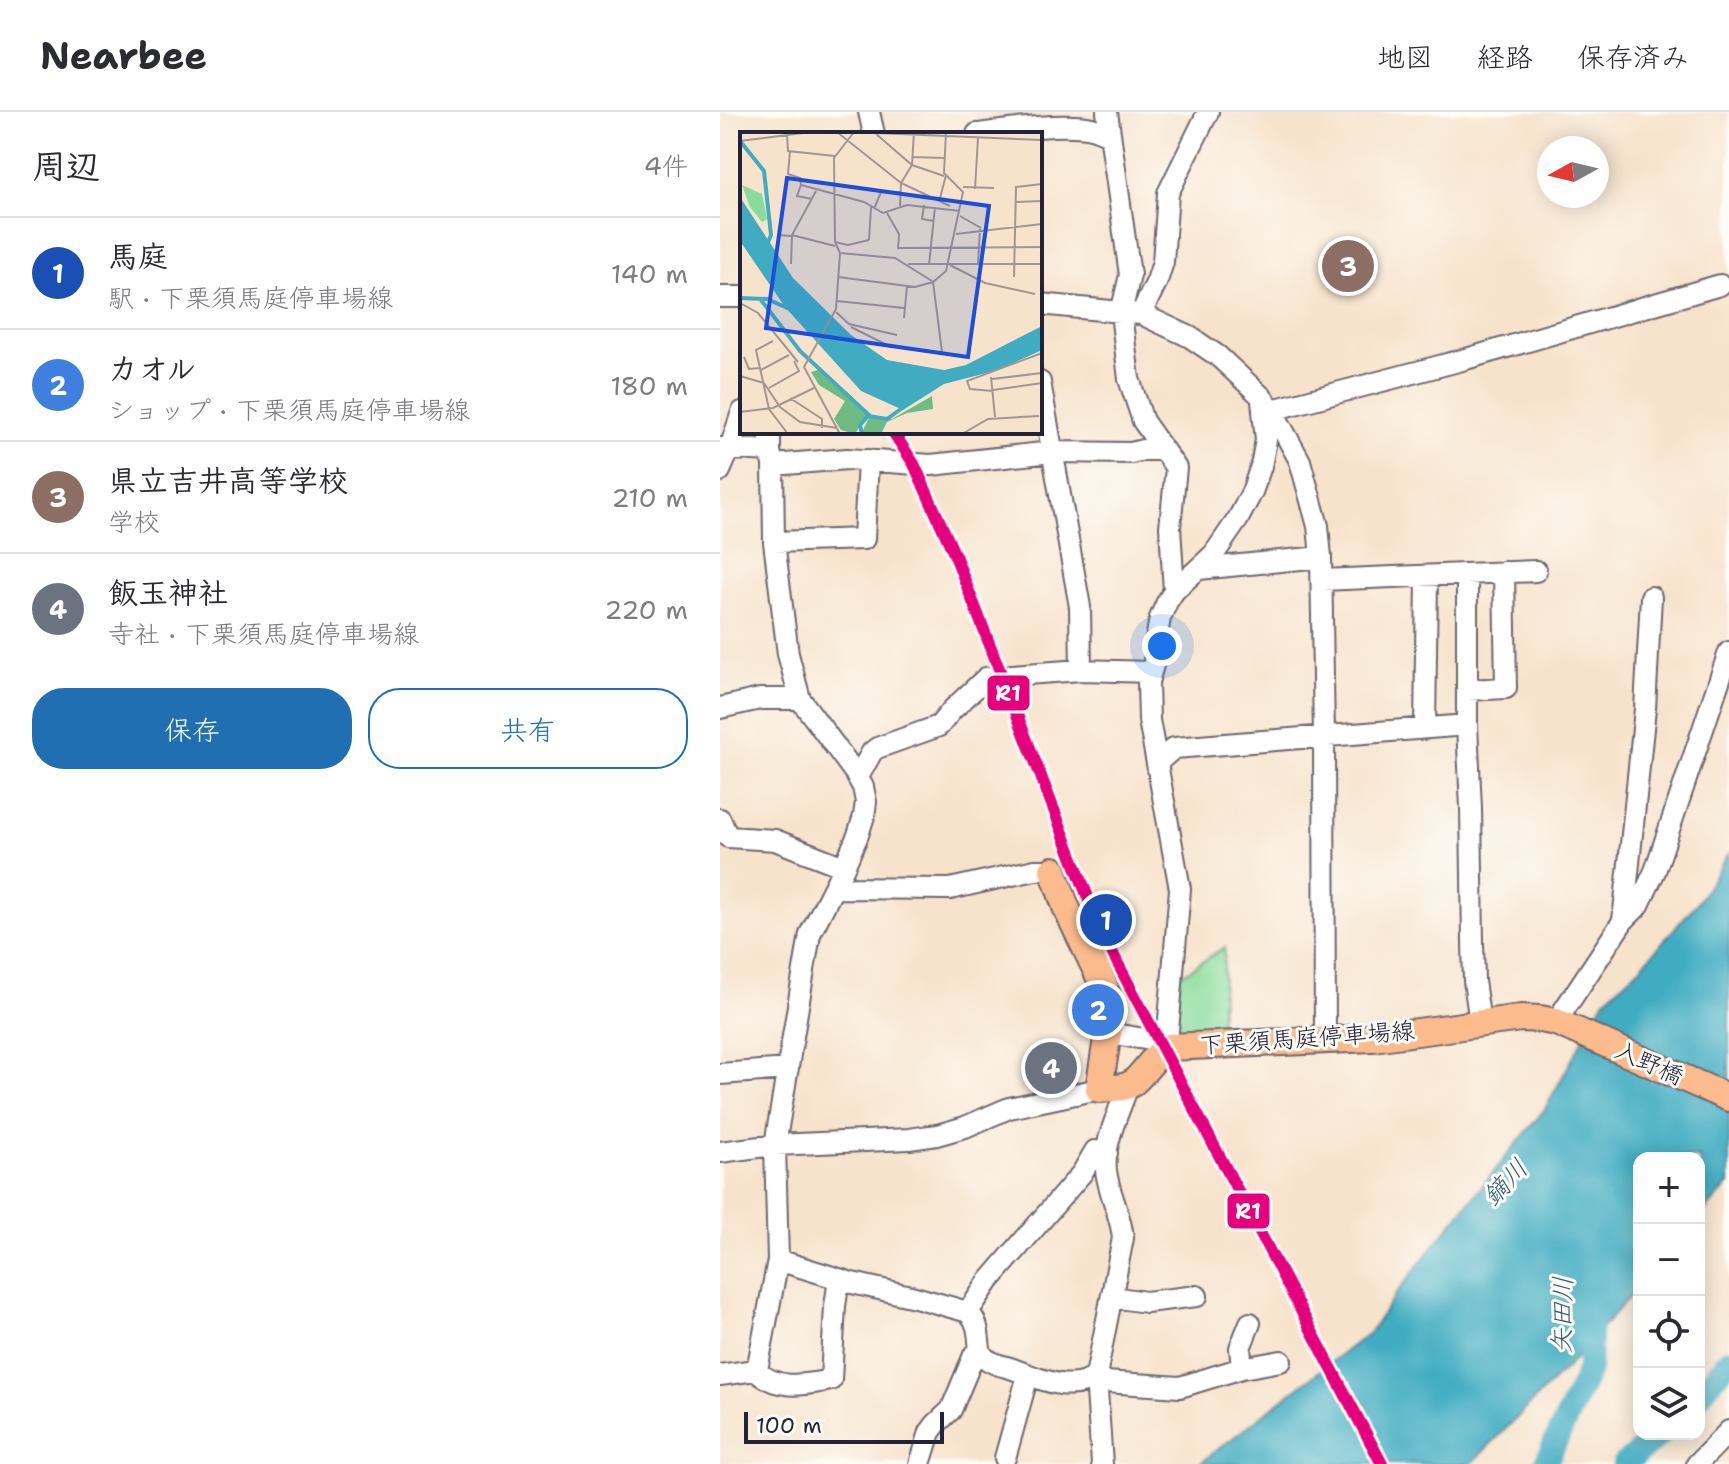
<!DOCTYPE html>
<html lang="ja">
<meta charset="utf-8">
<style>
:root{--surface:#fff;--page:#f7f7f7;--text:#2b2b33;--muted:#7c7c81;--line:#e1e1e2;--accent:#1f6fb2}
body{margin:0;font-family:"Shantell Sans","Klee One",sans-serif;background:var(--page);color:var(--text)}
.controls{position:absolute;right:24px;bottom:24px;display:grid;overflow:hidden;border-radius:16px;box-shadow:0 4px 20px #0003}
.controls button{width:72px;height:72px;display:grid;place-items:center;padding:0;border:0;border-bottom:2px solid var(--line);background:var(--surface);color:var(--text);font:40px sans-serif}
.compass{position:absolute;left:817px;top:24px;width:72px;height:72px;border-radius:50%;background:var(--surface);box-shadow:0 4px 20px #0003;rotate:262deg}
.scale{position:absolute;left:24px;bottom:20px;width:200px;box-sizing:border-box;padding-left:8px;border:4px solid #22223b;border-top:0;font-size:22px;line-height:28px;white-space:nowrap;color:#22223b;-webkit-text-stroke:6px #fdfcf7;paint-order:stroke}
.you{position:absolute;left:442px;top:534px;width:28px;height:28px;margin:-20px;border:6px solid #fff;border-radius:50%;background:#1a73e8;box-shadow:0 0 0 12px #1a73e833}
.badge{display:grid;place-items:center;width:52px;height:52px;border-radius:50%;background:var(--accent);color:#fff;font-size:26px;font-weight:700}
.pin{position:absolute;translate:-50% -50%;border:4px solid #fff;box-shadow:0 2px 8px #0006}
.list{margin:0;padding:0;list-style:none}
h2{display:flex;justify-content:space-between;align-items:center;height:104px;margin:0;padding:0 32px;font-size:34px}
h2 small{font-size:26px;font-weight:400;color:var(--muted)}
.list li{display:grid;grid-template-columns:52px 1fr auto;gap:24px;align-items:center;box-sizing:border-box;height:112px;padding:0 32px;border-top:2px solid var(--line)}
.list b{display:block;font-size:30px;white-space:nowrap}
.list p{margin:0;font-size:26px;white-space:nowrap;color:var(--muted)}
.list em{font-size:26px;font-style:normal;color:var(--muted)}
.actions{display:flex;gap:16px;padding:24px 32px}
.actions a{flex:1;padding:18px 0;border:2px solid var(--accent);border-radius:32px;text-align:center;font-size:28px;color:var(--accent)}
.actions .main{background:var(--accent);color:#fff}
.icon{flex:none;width:44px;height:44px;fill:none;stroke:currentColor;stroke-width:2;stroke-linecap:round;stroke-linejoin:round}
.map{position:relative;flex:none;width:1009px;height:1352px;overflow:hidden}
header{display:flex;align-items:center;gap:48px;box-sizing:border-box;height:112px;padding:0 40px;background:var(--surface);border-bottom:2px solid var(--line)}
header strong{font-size:38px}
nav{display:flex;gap:44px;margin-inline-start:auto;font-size:28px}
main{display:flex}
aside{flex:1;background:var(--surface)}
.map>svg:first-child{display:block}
.green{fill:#89db9c;stroke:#567e6c;stroke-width:2}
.water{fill:#41acc1;stroke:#32677e;stroke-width:2}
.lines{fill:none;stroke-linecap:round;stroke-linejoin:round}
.river{stroke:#41acc1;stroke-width:24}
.minor-casing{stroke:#6d666e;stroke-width:24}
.major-casing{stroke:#6d666e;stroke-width:30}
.minor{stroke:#fff;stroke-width:20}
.major{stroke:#fbbb8d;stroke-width:26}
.rail-1-casing{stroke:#fdfcf7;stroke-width:18}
.rail-1{stroke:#e5007d;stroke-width:12}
.labels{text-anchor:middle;stroke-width:6;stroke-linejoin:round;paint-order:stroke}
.street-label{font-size:24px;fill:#22223b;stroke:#fdfcf7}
.water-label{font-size:26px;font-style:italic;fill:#306077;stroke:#fdfcf7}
.inset-river{fill:none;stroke:#41acc1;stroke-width:4}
.inset-road{fill:none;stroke:#a29692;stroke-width:2}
.view{fill:#1d4ed8;fill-opacity:0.15;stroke:#1d4ed8;stroke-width:4}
.inset-edge{fill:none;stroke:#22223b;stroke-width:4}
.line-badge{stroke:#fdfcf7;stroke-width:3}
.badge-label{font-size:22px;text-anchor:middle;font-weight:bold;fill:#fff}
</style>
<header>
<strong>Nearbee</strong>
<nav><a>地図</a><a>経路</a><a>保存済み</a></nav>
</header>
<main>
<aside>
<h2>周辺<small>4件</small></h2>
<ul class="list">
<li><span class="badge" style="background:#1a4fb4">1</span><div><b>馬庭</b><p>駅 · 下栗須馬庭停車場線</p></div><em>140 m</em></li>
<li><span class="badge" style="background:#3f7fe0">2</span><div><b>カオル</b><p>ショップ · 下栗須馬庭停車場線</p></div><em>180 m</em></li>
<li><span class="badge" style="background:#8d6e63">3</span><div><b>県立吉井高等学校</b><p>学校</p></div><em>210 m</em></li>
<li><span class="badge" style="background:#6b7280">4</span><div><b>飯玉神社</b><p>寺社 · 下栗須馬庭停車場線</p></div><em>220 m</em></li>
</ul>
<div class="actions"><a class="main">保存</a><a>共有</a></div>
</aside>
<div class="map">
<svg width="1009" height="1352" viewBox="0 0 1009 1352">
<rect width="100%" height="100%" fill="#fdfcf7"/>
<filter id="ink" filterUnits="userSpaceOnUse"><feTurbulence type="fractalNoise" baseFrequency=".0125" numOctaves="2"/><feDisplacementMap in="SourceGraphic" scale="16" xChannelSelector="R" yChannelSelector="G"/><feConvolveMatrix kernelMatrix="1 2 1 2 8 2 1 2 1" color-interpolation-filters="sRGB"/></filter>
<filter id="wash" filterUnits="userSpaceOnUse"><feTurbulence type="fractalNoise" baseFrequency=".006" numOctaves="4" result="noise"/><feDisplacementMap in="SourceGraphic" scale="32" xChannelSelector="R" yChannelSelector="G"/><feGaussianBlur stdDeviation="1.8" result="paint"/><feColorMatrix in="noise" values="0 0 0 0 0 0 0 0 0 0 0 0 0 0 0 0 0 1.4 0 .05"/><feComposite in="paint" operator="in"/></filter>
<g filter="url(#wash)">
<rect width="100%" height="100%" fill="#f7e3cc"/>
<path class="green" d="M505,835l-6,92 -44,-1 5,-62z"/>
<path class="water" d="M1009,741v331l-30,34v-60h-60v128l-67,76 -101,102h-272l171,-132 26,-38 39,-50 110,-135 60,-110 35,-31 57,-65z"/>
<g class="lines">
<path class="river" d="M979,1284l30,-36
M825,1352l44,-94 2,-62
M904,1352l37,-30"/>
</g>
</g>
<g filter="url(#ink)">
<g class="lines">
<g class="minor-casing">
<path id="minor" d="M149,0l5,22
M387,0l23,163 -9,38 8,66 14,42 33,47 -6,59 4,64
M257,22c30,-4 85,-12 115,-6 6,2 12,5 18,7
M0,185h22
M320,192l101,10 49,23 28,19 44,41 10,13 28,51 18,65 3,31 3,180 1,304
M421,202l16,-33 6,-19 5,-69 40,-81
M320,270l40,225 1,63
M552,298l194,-51 254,-74
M0,336l50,3
M53,353l74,-6 84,6 121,-13 79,1 12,-3h20
M0,359l10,-23 12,-36
M54,430l90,-3 4,-79
M479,457l122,-12
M747,462v151l4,83 2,135 1,38 6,42
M602,468l214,-9
M747,578l39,-2 -2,-116
M0,596l40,-9h40
M705,617l2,-152
M438,650l16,-14 293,-23
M138,665l14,-25 5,-4 62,-22 13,-16 34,-32 26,-3 69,-5 70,2
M0,707l8,18 47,3 69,27
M114,776l116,1 85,-19h18
M903,809l16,-16 16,-34 74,-219
M836,910l67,-101 22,-212 6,-112
M388,921l43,7
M448,935v-16l12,-142 -31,-169 -1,-38 6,-20 2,-22 4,-22 7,-16 7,-11 40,-37 24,-35 14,-27 9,-26 5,-26 -4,-39
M0,962l68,-5
M0,1040l55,-7 134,-6 28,-4 28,-8 44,-19 90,-19
M58,1148l74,23 63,14 53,15c16,15 7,36 16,45 7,7 20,9 29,12 24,9 59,26 83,7l27,-138c-2,-23 -14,-44 -17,-67 -3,-28 13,-59 22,-85
M392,1185l34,5 51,-6
M248,1200l21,-31 93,-108 13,-22 12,2
M522,1256l-2,-20 10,-25
M35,1258c23,21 48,15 76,10l4,-74 4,-27
M0,1263l35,-5 3,-5 20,-105 -3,-115 35,-211 34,-67 14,-32 6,-19 2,-14 -3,-15 -8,-14 -55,-74 -12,-45 -14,-112 -1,-77 -3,-14v-19
M376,1264l9,6 75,5 62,-19 39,-7
M376,1264l6,88
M285,1346l23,-83
M200,1352l10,-32 6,-8 15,-14 23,-55 6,-3
M977,1352l32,-33"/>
</g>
<g class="major-casing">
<path id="major" d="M333,758l13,37 38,79 5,16 1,18 -11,69c10,-1 24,0 32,-5 12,-8 21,-27 37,-37l205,-9 148,-20 19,1 16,3 14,6 159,70"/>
</g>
<use href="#minor" class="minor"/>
<use href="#major" class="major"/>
<g class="rail-1-casing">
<path id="rail-1" d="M173,320l21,32 42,94 142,365 19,39 265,502"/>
</g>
<use href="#rail-1" class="rail-1"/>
</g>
</g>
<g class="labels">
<g class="street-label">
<text transform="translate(587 926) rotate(-4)" y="8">下栗須馬庭停車場線</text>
<text transform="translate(929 951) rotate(24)" y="8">入野橋</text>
</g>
<g class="water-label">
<text transform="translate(785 1070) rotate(-46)" y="9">鏑川</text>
<text transform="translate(842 1203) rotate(-89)" y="9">矢田川</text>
</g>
</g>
<g transform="translate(20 20)">
<rect width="302" height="302" fill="#f7e3cc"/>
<path d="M2,53l20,9 5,25 -5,3 -12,-15z" fill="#89db9c"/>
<path d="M78,238l49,45 -12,19 -14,-4 -7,-11 11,-18 -26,-16 -8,-13zM192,264l1,13 -26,4 -20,9 -6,12 -19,-2 7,-14 23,1z" fill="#6ebb84"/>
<path d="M0,65l53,81 58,57 36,25 57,10 22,-5 76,-39v24l-44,20 -54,14 -41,26 -42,-19 -76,-84 -45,-66z" fill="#41acc1"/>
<path class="inset-river" d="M0,9l24,30 7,64 -4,10M0,166l27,1 27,12M21,168l39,51 70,65M122,302l-2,-9 8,-9 19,3 18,-13"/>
<path class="inset-road" d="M97,0l64,51 49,23M135,1l167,7M136,2l36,31 32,11M47,3l1,16 47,5M0,9l63,-8M50,19l-2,23 12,4 1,7 63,17 19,11 24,-8 53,6M173,25l31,1M61,53l-4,11 15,3M223,55l31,1M235,57l3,-51M76,59l-24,44 43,11M199,70l7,-27M276,70l26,-1M184,73l-2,14 12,2M160,74l1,-23 11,-18 2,-33M134,77l7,-17h19M147,81l12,21 -1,15M220,84l21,12M216,102l86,-10M37,103l15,1 -1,28M129,108l2,-33M95,110l-1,-84 20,-26M95,110l5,11 -4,56 -32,58 36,67M95,110l13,3 21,-5M158,116l144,-1M100,121l55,5 37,23M168,132h134M238,132l2,-35M189,133l6,-58M210,133l35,18 50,11M98,145l77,10 18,-5 13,-11 17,-79 -19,-19 2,-41M274,145l2,-90 26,-3M193,150l9,70M97,169l67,7M0,171l18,10 40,49M96,180l13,12 48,11M164,186l3,-32M111,195l40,20M33,209l-17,9 13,59 19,25M4,225l5,12 11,-1M21,238l28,-15M0,244l24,7 16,24 20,15 37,6M251,245l4,40M252,247l50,-6M29,256l30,-17 -5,-10M253,258l49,-7M253,259l-23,-2 -3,-8 75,-28M50,266l32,21v9M0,280l33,-4 41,-20M222,302l26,-15 51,-3"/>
<path class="view" d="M47,46l202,28 -21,151 -202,-29z"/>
<rect width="302" height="302" class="inset-edge"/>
</g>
<g class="line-badge">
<rect x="266" y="562" width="45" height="38" rx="8" fill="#e5007d"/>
<rect x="506" y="1080" width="45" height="38" rx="8" fill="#e5007d"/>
</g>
<g class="badge-label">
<text x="288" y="589">R1</text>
<text x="528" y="1107">R1</text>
</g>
</svg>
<div class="controls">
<button>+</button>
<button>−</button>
<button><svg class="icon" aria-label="locate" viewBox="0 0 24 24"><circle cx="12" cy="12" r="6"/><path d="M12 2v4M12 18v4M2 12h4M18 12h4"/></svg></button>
<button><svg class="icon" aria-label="layers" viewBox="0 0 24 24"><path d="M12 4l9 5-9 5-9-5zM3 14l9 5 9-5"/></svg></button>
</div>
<svg class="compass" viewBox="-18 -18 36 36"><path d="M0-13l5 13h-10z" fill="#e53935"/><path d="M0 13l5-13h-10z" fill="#7c7c81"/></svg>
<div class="scale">100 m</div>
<div class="you"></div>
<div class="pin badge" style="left:386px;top:808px;background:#1a4fb4">1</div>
<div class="pin badge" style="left:378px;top:898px;background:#3f7fe0">2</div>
<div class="pin badge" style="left:628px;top:154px;background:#8d6e63">3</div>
<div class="pin badge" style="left:331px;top:956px;background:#6b7280">4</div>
</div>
</main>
